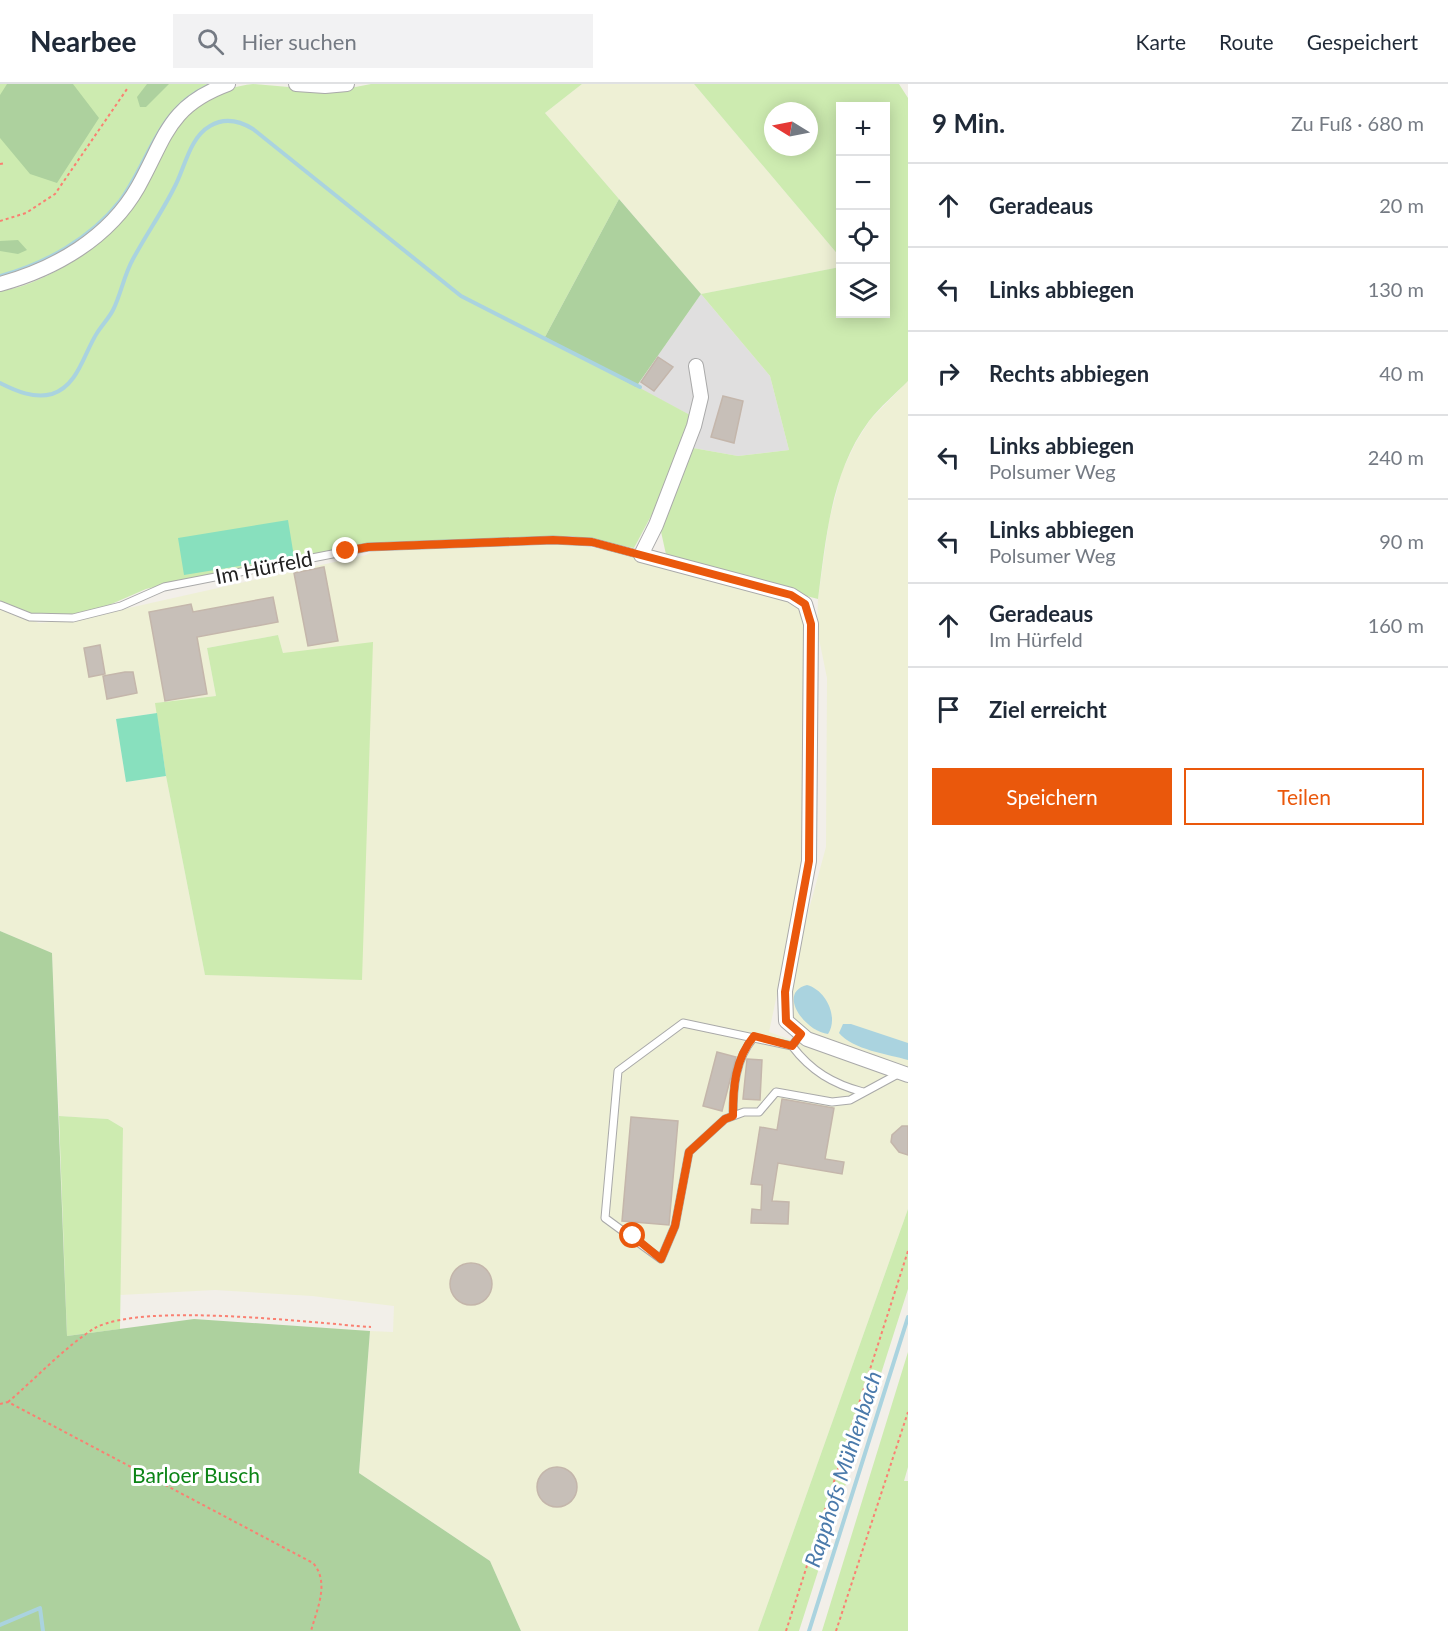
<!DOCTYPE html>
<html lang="de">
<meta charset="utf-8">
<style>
:root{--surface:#fff;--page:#f2f2f3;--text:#1f2937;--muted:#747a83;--line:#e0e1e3;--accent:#ea580c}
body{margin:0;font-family:Lato,sans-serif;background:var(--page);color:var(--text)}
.controls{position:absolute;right:18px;top:18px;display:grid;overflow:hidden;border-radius:0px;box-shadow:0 3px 15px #0003}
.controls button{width:54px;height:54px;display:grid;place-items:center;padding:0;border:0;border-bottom:2px solid var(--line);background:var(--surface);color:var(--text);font:30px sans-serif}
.compass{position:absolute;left:764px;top:18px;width:54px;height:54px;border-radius:50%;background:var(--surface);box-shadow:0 3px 15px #0003;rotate:280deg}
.stop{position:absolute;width:18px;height:18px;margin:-14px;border:4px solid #ea580c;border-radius:50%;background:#fff}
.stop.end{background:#ea580c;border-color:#fff;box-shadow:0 2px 6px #0008}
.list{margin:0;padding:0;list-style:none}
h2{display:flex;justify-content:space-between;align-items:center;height:78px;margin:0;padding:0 24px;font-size:26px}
h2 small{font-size:20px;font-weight:400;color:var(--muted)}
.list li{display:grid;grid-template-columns:39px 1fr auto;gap:18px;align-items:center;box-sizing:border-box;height:84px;padding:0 24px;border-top:2px solid var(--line)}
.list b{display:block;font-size:22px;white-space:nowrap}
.list p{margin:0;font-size:20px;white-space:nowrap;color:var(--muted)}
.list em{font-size:20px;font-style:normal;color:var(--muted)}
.actions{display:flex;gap:12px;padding:18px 24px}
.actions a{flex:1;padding:14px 0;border:2px solid var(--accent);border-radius:0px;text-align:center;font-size:21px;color:var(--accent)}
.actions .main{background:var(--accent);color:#fff}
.icon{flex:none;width:33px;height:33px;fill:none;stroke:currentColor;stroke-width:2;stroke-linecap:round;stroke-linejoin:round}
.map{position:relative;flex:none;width:908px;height:1547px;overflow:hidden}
header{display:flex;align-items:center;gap:36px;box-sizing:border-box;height:84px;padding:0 30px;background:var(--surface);border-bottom:2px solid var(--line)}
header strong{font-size:28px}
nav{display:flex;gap:33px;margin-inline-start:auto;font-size:21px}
.search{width:420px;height:54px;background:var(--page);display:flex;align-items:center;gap:15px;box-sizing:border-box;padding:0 21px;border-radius:0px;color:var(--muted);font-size:22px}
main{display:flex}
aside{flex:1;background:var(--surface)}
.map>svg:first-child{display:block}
.residential{fill:#e0dfdf}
.farmland{fill:#eef0d5;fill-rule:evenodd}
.grass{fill:#cdebb0;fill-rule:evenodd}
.forest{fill:#add19e}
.pitch{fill:#88e0be}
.water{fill:#aad3df}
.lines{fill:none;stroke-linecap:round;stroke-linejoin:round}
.stream{stroke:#aad3df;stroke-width:4}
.building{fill:#c7bfb8;stroke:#c4b6ab;stroke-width:1.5}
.lane-casing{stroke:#a9a9a9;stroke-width:9}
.street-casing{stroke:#a9a9a9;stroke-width:16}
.path{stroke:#fa8072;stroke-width:2;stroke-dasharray:3 3;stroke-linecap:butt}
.lane{stroke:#fff;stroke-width:7}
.street{stroke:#fff;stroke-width:14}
.route{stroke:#ea580c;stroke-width:8}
.labels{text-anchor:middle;stroke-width:6;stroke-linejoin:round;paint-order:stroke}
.street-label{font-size:21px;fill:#222;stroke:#fff}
.park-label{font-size:21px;fill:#0c8416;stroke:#fff}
.water-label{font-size:22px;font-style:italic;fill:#4a7aab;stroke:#fff}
</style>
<header>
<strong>Nearbee</strong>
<div class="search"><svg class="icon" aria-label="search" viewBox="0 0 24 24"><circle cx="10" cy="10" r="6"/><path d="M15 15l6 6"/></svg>Hier suchen</div>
<nav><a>Karte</a><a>Route</a><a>Gespeichert</a></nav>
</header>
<main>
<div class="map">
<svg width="908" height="1547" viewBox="0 0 908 1547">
<rect width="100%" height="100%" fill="#f2efe9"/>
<path class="residential" d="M701,210l69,82 19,74 -51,6 -56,-10 10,-30 -56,-29z"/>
<path class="farmland" d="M582,0h112l146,173v10l-139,27 -156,-181z
M908,297v690l-100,-37 -15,-13 -4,-18 2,-28 35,-128 1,-169 -10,-49 1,-30 11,-78 13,-50 14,-29 14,-22z
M567,460l49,7 169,45 15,10 7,17 -3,245 -35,164 139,49v128l-150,422h-237l-31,-70 -131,-88 11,-142 23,1 1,-26 -82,-10 -97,-6 -95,5 3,-167 -15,-9 -49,-3 -7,-163 -52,-22v-322l39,14 36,-3 291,-65 7,-4zM278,551l5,18 -78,322 -39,-199 -40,6 -10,-63 41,-6 -1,-10 60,-7 -9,-48z"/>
<path class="grass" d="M0,0h218l-25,12 -73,109 -26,27 -39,27 -55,20z
M253,0l82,7 36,-7h211l-37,29 74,86 -74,138 147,79 -10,30 56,10 51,-6 -19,-74 -69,-82 139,-27v47h46v-208h-46v151l-146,-173h205l9,14v283c-13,13 -28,26 -39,40 -38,51 -43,117 -51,178l-151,-40 -7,-32 -1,-26 -25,47 -63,-12 -179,6 -37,4 -172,34 -37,9 -46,20 -32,7 -37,-1 -31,-13v-311c40,-5 89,-37 117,-67 7,-9 13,-22 18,-32 32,-53 49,-100 118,-108zM773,27h36v36h-36z
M278,551l5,18 90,-11 -11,338 -157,-5 -39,-199 -11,-73 61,-7 -9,-48z
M59,1032l49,3 15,9 -3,201 -53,7z
M908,1125v80l-109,342h-41z
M908,1268v115l-4,14h4v150h-86z"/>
<path class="forest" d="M7,0h66l26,34 -42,65 -27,-9 -30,-36v-43z
M147,0h22l-23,23h-6l-3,-10z
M619,115l82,95 -65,93 -91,-50z
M18,156l9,10 -9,4 -18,-3v-10z
M0,847l52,22 15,383 127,-17 176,12 -11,142 131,88 31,70h-521z"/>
<path class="pitch" d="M288,436l6,37 -110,18 -6,-37z
M157,629l9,63 -40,6 -10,-63z"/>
<path class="water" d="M807,901c19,5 32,32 21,49 -22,-2 -52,-41 -21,-49z
M843,940h8l57,19v17c-20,-6 -55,-10 -69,-27z"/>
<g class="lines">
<path class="stream" d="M0,192c45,-12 91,-38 120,-75 30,-41 37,-92 88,-115
M0,299c16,8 34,16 52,11 26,-8 32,-41 45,-61 5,-8 12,-15 16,-23 8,-16 11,-35 20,-51 13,-24 29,-47 41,-71 11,-20 15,-50 36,-62 15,-9 30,-5 43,3l208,167 179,91
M0,1541l40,-17 3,23
M809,1547l99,-314"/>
</g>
<path class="building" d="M658,273l15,10 -19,24 -13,-9z
M723,312l20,5 -9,42 -23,-6z
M324,483l14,74 -30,5 -14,-73z
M273,513l5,25 -81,15 10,57 -42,7 -16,-89 42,-8 2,8z
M100,561l5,29 -16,3 -5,-29z
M125,588h8l4,21 -30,6 -4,-23z
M717,968l19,5 -14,54 -19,-5z
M747,975l15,1 -2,40 -17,-1z
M782,1015l52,9 -9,51 19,3 -2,12 -64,-11 -6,38 17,1 -1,22 -37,-1 1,-14 9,1 1,-25 -11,-1 9,-57 17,3z
M631,1033l47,4 -9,104 -47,-4z
M902,1042h6v29l-9,-3 -8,-10 1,-7z
M450 1200a21 21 0 1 1 42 0a21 21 0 1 1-42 0Z
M537 1403a20 20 0 1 1 40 0a20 20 0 1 1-40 0Z"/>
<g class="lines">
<g class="lane-casing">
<path id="lane" d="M0,521l30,12 43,1 48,-12 43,-19 204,-40 185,-7 39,2 49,13
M801,950l-9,12 -109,-23 -65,48 -13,147 56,41 14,-33 14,-74 36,-33 19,-7h15l17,-20 56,10 18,-2 48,-26
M792,962c19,25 41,38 71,46
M733,1032c0,-29 2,-56 21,-79"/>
</g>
<g class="street-casing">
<path id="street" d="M296,0l29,2 22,-2
M0,200c55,-15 109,-46 138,-97 28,-50 30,-81 90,-103
M696,282l5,31 -7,29 -38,99 -15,30 150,40 14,9 6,20 -2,237 -24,130 1,30 21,18 101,36"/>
</g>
<path class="path" d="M0,80l5,-1
M0,137l26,-8 29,-19 72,-105
M8,1318c26,-22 59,-57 87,-74 48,-26 217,-5 276,-1
M0,1320l8,-2 305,161c17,19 4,46 -2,68
M786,1547l122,-380
M836,1547l72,-219"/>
<use href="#lane" class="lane"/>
<use href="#street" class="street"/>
</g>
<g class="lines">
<path class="route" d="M346,467l22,-4 185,-7 39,2 199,53 14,9 6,20 -2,237 -24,131 1,29 15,13 -9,12 -38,-10c-19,23 -21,51 -21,80l-8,3 -36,33 -14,74 -14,33 -28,-23"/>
</g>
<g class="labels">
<g class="street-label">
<text transform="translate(264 484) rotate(-11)" y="7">Im Hürfeld</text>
</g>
<g class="park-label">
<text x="196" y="1399">Barloer Busch</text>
</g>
<g class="water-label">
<text transform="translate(843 1385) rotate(-72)" y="8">Rapphofs Mühlenbach</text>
</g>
</g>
</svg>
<div class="controls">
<button>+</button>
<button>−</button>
<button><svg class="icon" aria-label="locate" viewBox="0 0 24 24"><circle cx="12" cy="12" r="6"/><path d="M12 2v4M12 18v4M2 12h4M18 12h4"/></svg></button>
<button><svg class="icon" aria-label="layers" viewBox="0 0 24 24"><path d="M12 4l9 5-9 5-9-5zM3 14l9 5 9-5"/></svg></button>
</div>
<svg class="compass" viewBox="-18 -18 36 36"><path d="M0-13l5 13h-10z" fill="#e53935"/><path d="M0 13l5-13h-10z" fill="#747a83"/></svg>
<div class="stop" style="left:633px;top:1152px"></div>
<div class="stop end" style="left:346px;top:467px"></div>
</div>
<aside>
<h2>9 Min.<small>Zu Fuß · 680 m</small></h2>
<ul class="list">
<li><svg class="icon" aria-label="ahead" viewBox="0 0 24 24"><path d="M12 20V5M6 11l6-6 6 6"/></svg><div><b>Geradeaus</b></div><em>20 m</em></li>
<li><svg class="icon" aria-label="left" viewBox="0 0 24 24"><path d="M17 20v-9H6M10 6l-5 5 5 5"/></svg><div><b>Links abbiegen</b></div><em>130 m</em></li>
<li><svg class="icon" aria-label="right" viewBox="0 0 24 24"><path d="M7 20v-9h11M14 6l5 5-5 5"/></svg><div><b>Rechts abbiegen</b></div><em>40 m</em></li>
<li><svg class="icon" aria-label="left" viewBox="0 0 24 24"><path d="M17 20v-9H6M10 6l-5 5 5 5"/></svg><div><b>Links abbiegen</b><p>Polsumer Weg</p></div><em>240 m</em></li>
<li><svg class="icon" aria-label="left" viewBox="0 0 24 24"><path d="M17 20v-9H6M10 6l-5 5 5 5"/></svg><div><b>Links abbiegen</b><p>Polsumer Weg</p></div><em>90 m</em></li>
<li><svg class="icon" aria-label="ahead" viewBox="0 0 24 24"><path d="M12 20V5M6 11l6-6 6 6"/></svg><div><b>Geradeaus</b><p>Im Hürfeld</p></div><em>160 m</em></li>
<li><svg class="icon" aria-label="arrive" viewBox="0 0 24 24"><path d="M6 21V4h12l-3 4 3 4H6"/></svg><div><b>Ziel erreicht</b></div></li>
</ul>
<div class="actions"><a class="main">Speichern</a><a>Teilen</a></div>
</aside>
</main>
